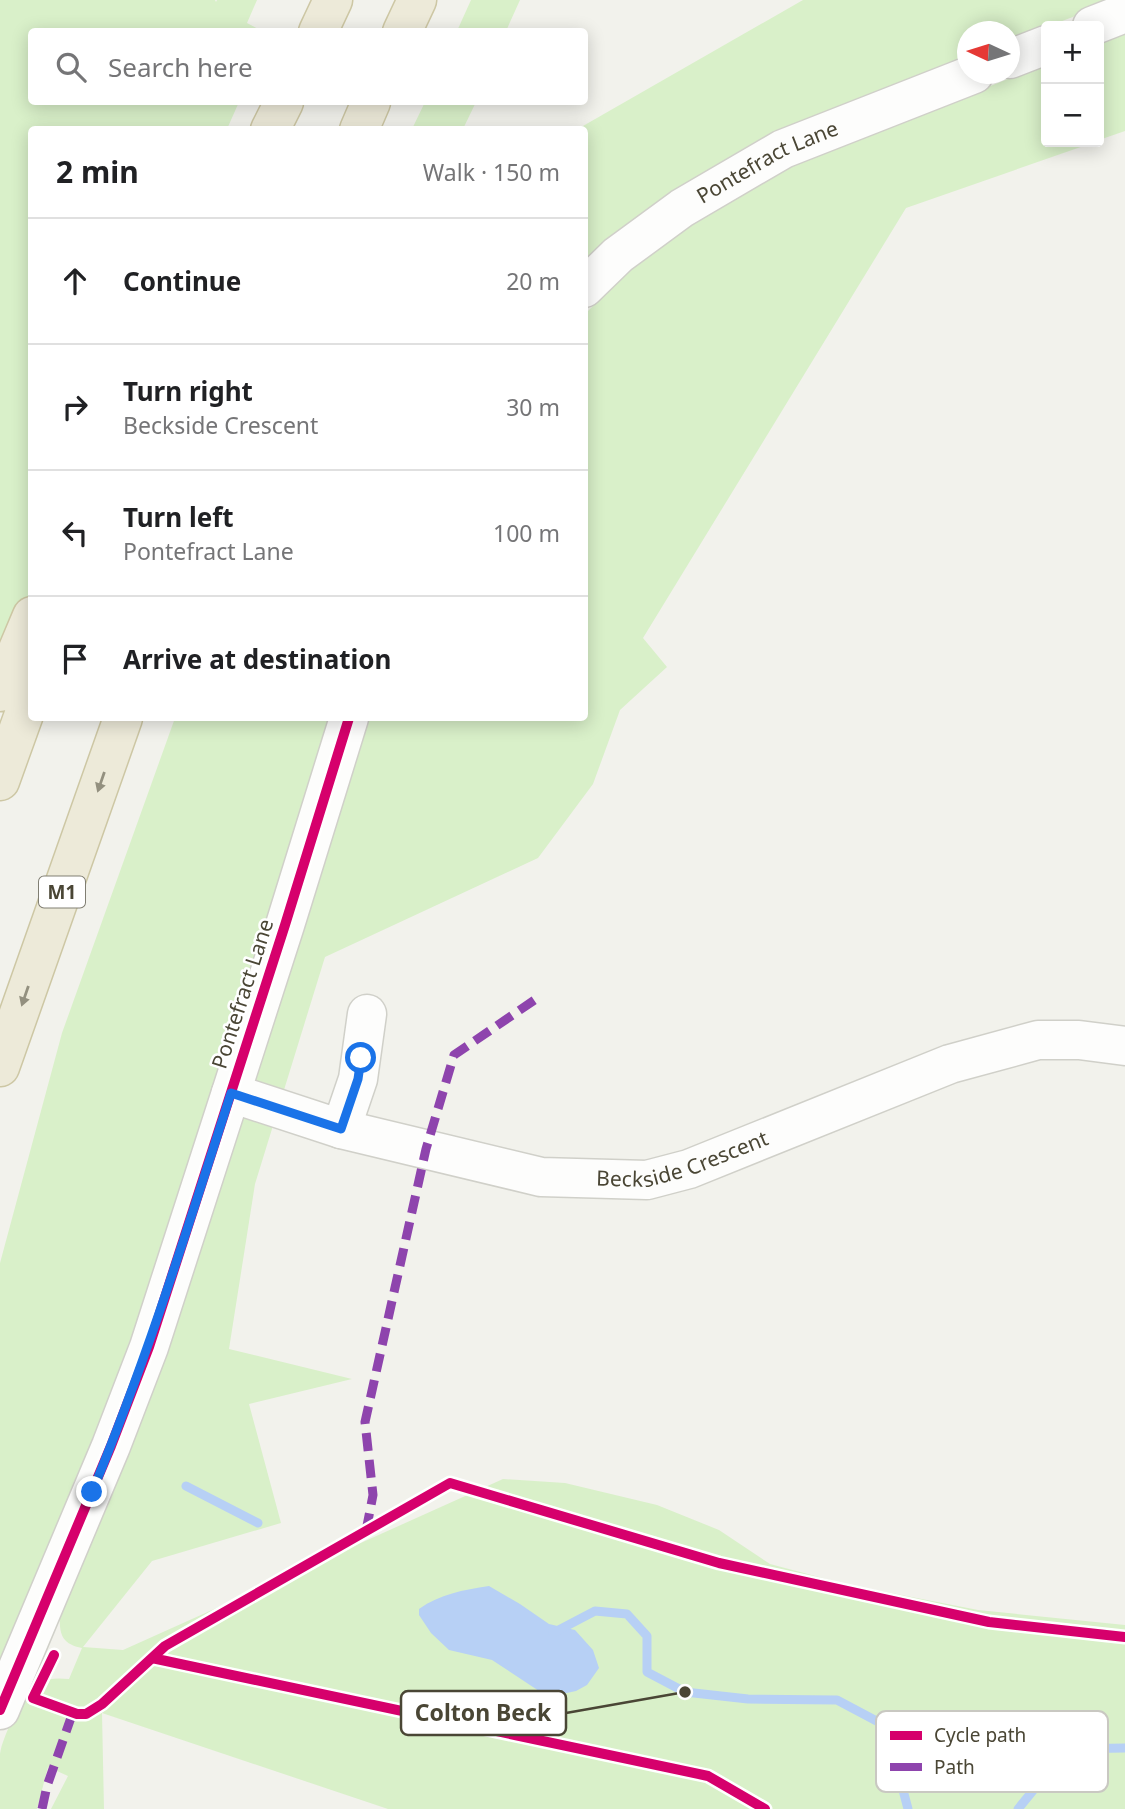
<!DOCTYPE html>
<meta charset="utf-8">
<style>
:root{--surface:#fff;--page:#f6f6f6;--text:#202124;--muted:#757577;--line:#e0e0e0}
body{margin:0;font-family:"Noto Sans",sans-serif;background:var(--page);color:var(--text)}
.controls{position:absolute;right:21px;top:21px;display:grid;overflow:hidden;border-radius:7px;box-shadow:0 4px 18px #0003}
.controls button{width:63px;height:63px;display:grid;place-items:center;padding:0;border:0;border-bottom:2px solid var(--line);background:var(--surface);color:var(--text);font:35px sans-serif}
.compass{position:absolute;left:957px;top:21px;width:63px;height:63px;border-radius:50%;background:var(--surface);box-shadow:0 4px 18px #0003;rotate:274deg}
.stop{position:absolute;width:21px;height:21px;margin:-16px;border:5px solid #1a73e8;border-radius:50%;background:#fff}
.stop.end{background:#1a73e8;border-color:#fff;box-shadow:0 2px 7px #0008}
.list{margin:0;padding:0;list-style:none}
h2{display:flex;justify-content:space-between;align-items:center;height:91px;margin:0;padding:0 28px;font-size:30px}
h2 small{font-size:23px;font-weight:400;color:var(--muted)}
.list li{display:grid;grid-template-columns:46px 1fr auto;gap:21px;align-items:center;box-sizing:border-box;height:126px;padding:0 28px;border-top:2px solid var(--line)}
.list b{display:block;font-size:26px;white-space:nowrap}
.list p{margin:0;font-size:23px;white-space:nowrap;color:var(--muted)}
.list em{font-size:23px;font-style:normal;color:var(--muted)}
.icon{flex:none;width:38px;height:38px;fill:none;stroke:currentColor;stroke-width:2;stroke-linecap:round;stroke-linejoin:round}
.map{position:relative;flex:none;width:1125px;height:1809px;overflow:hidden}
.search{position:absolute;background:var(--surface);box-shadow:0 4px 18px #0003;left:28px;top:28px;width:560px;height:77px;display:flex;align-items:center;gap:18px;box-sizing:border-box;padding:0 24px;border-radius:7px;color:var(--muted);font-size:26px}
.panel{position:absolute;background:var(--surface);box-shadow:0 4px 18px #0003;left:28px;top:126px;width:560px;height:595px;border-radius:7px}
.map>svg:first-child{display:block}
.green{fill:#d9f0c9}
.water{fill:#b7d0f5}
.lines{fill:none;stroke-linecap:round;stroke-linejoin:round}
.stream{stroke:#b7d0f5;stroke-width:9}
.minor-casing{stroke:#d0d0c9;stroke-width:41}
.highway-casing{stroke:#cdc7a4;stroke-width:41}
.minor{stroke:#fdfdfc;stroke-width:38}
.highway{stroke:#edead9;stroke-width:38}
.quiet{stroke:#8e44ad;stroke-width:9;stroke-dasharray:18 9;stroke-linecap:butt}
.cycleway-casing{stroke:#fff;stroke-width:15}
.cycleway{stroke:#d6006c;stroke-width:10}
.oneway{fill:#93907f}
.route{stroke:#1a73e8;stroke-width:9}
.labels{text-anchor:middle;stroke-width:5;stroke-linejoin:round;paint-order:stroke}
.shield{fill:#fff;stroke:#807e72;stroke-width:2}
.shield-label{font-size:19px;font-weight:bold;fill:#4a4635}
.street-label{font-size:21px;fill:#4a4635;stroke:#fff}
.key{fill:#fff;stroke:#c9c8c2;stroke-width:2}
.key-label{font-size:19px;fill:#4a4635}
.leader{fill:none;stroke:#4a4635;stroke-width:2.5}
.callout-dot{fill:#4a4635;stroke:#fff;stroke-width:2.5}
.callout{fill:#fff;stroke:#4a4635;stroke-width:2.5}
.callout-label{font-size:23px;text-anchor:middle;font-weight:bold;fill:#4a4635}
</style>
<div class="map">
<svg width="1125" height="1809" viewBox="0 0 1125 1809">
<rect width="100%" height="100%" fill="#f2f2ec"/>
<path class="green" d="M0,0h215l1,2 1,-2h40l-10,23 15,8 -230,1v70h207l-12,27 -195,1 -1,490 -31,83z
M471,0h49l-14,31h-49z
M803,0h314l-107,41v-9h-42l-1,25 -112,43 -100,42 -76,45 -49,35 -45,38 -1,-130h-8z
M1125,33v98l-26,9v-96z
M1046,64v78h49l-189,66 -263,430 24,29 -47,43 -27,74 -55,74 -213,99 -70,227 -26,165 123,30 -103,25 32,119 -129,38 -69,86 40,3 380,-171 62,4 92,22 62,25 51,34 75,20 133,26 147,15v184h-737l-286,-96 2,96h-53l17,-33 -20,-9 -11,42h-37c0,-18 0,-37 0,-55 1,-10 7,-21 10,-31 12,-31 22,-48 59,-44l13,-31c-21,-4 -23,-15 -22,-34l111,-271 64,-209 132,-416h217l1,-404 40,-40 60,-48 76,-45 66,-30z
M425,102h51l-13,27h-51z
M175,718h155c-99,316 -189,639 -330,940v-395l62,-230z"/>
<path class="water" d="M489,1586l31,18 29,20 26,6 18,20 6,18 -12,17 -11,6 -14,3 -23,-3 -47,-31 -43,-10 -18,-17 -12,-18v-6c21,-15 44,-19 70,-23z"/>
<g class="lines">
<path class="stream" d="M186,1486l72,37
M553,1633l42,-22 32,3 20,22v36l38,20 63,7 89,1 49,26 22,83
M1018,1809l49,-60 58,-1"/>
<g class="minor-casing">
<g id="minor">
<path d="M1092,26l33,-13"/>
<path d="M1010,59l36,-14"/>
<path id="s1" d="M584,288l34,-33 64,-47 101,-59 191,-75"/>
<path id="s2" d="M231,1093l110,36 200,48 106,3 42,-11 261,-105 88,-24h41l46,6"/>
<path d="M341,1129l17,-50 9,-65"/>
<path d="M0,1710l111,-264 38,-99 136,-422 64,-207"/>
</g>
</g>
<g class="highway-casing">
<path id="highway" d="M318,32l15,-32
M402,32l15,-32
M270,130l14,-28
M359,130l12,-28
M0,692l32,-76
M0,781l32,-89
M0,1067l123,-349"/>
</g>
<use href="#minor" class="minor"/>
<use href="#highway" class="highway"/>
<path class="quiet" d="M366,1531l7,-36 -8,-73 61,-273 28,-94 82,-56
M42,1809l5,-23 26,-74"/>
<g class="cycleway-casing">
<path id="cycleway" d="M54,1655l-21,43 44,16h9l16,-10 63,-58 285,-163 269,80 270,59 136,15
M152,1658l556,118 57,33
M0,1710l111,-264 38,-99 136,-422 64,-207"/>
</g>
<use href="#cycleway" class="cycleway"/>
</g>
<defs><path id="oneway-solid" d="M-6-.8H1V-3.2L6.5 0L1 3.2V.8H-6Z" transform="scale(1.75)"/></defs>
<g class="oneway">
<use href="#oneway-solid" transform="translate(101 782) rotate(109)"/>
<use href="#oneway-solid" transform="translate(25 996) rotate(109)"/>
</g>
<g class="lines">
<path class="route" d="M92,1492c54,-130 96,-265 139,-399l110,36 17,-50 3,-21"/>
</g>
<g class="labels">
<rect class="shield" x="39" y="876.5" width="46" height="31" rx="5"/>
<g class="shield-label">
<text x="62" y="899">M1</text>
</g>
<g class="street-label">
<text dy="7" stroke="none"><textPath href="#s1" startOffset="224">Pontefract Lane</textPath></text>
<text transform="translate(243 994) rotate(-72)" y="7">Pontefract Lane</text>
<text dy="7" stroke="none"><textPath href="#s2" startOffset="466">Beckside Crescent</textPath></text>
</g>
</g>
<rect x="876" y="1711" width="232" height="81" rx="10" class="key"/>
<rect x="890" y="1731" width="32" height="9" fill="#d6006c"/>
<rect x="890" y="1763" width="32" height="8" fill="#8e44ad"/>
<g class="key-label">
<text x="934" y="1742">Cycle path</text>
<text x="934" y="1774">Path</text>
</g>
<path class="leader" d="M685 1692L566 1713"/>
<circle class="callout-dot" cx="685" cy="1692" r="7"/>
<rect class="callout" x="401" y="1691" width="165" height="44" rx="7"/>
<g class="callout-label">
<text x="483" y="1721">Colton Beck</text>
</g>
</svg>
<div class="controls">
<button>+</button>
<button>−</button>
</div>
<svg class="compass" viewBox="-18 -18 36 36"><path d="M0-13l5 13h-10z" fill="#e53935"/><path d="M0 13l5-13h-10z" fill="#757577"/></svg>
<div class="stop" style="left:361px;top:1058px"></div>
<div class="stop end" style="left:92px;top:1492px"></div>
<div class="search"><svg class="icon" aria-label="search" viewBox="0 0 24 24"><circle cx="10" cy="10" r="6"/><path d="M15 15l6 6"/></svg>Search here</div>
<section class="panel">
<h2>2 min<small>Walk · 150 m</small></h2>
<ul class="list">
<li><svg class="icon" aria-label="ahead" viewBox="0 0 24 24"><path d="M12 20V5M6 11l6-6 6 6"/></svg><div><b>Continue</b></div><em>20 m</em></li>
<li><svg class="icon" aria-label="right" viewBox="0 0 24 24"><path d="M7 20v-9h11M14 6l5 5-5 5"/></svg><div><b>Turn right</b><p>Beckside Crescent</p></div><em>30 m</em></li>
<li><svg class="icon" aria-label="left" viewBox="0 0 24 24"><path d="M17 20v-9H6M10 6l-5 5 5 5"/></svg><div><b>Turn left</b><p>Pontefract Lane</p></div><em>100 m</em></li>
<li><svg class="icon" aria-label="arrive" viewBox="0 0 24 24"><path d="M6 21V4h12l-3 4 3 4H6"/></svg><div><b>Arrive at destination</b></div></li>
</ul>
</section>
</div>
